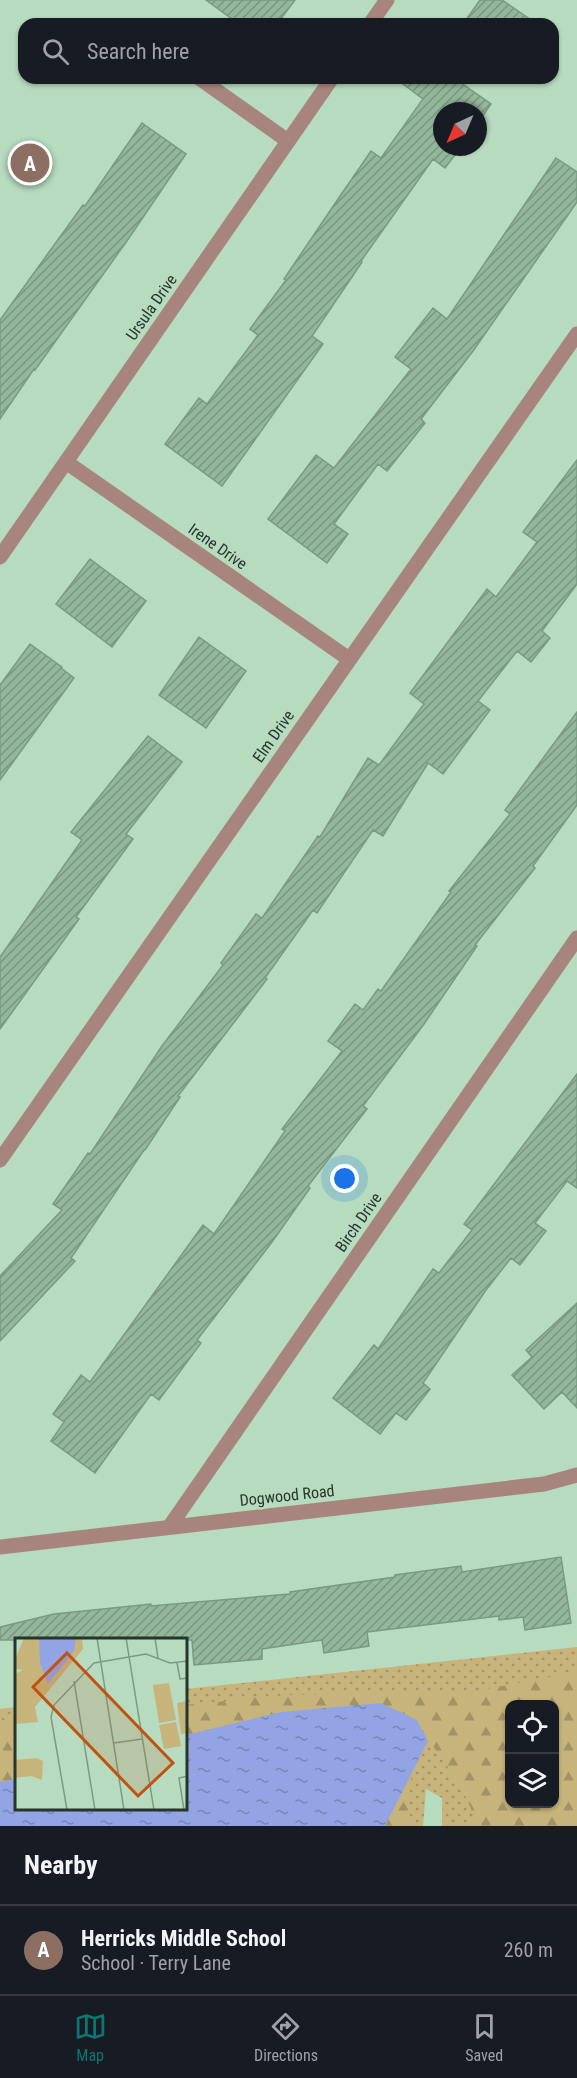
<!DOCTYPE html>
<meta charset="utf-8">
<style>
:root{--surface:#171b24;--page:#242831;--text:#f1f3f6;--muted:#9ea1a6;--line:#363941;--accent:#0f766e}
body{margin:0;font-family:"Roboto Condensed",sans-serif;background:var(--page);color:var(--text)}
.controls{position:absolute;right:18px;bottom:18px;display:grid;overflow:hidden;border-radius:12px;box-shadow:0 2px 4px #0004}
.controls button{width:54px;height:54px;display:grid;place-items:center;padding:0;border:0;border-bottom:2px solid var(--line);background:var(--surface);color:var(--text);font:30px sans-serif}
.compass{position:absolute;left:433px;top:102px;width:54px;height:54px;border-radius:50%;background:var(--surface);box-shadow:0 2px 4px #0004;rotate:224deg}
.you{position:absolute;left:345px;top:1179px;width:21px;height:21px;margin:-15px;border:4px solid #fff;border-radius:50%;background:#1a73e8;box-shadow:0 0 0 9px #1a73e833}
.badge{display:grid;place-items:center;width:39px;height:39px;border-radius:50%;background:var(--accent);color:#fff;font-size:20px;font-weight:700}
.pin{position:absolute;translate:-50% -50%;border:3px solid #fff;box-shadow:0 2px 6px #0006}
.list{margin:0;padding:0;list-style:none}
h2{display:flex;justify-content:space-between;align-items:center;height:78px;margin:0;padding:0 24px;font-size:26px}
h2 small{font-size:20px;font-weight:400;color:var(--muted)}
.list li{display:grid;grid-template-columns:39px 1fr auto;gap:18px;align-items:center;box-sizing:border-box;height:90px;padding:0 24px;border-top:2px solid var(--line)}
.list b{display:block;font-size:22px;white-space:nowrap}
.list p{margin:0;font-size:20px;white-space:nowrap;color:var(--muted)}
.list em{font-size:20px;font-style:normal;color:var(--muted)}
.icon{flex:none;width:33px;height:33px;fill:none;stroke:currentColor;stroke-width:2;stroke-linecap:round;stroke-linejoin:round}
.map{position:relative;flex:none;width:577px;height:1826px;overflow:hidden}
.search{position:absolute;background:var(--surface);box-shadow:0 2px 4px #0004;left:18px;right:18px;top:18px;height:66px;display:flex;align-items:center;gap:15px;box-sizing:border-box;padding:0 21px;border-radius:18px;color:var(--muted);font-size:22px}
.sheet{height:168px;background:var(--surface)}
nav{display:flex;justify-content:space-around;align-items:center;box-sizing:border-box;height:84px;border-top:2px solid var(--line);background:var(--surface);font-size:16px;color:var(--muted)}
nav a{display:grid;justify-items:center;gap:3px}
nav .on{color:var(--accent)}
.map>svg:first-child{display:block}
.green{fill:url(#green-dots);fill-rule:evenodd}
.forest{fill:url(#forest-firs);fill-rule:evenodd}
.water{fill:url(#water-ripples)}
.building{fill:url(#building-hatch);stroke:#789a80;stroke-width:1.5}
.lines{fill:none;stroke-linecap:round;stroke-linejoin:round}
.minor{stroke:#a7857e;stroke-width:15}
.labels{text-anchor:middle;stroke-width:5;stroke-linejoin:round;paint-order:stroke}
.street-label{font-size:16px;fill:#27352b;stroke:#b6dbbf}
.inset-road{fill:none;stroke:#7d9984;stroke-width:1.5}
.view{fill:#c15212;fill-opacity:0.15;stroke:#c15212;stroke-width:3}
.inset-edge{fill:none;stroke:#27352b;stroke-width:3}
</style>
<div class="map">
<svg width="577" height="1826" viewBox="0 0 577 1826">
<defs>
<pattern id="green-dots" width="8" height="8" patternUnits="userSpaceOnUse" patternTransform="scale(1.5)"><rect width="8" height="8" fill="#c7b47b"/><path d="M2 2h.1M6 6h.1" fill="none" stroke="#a29365" stroke-width="1.8" stroke-linecap="round"/></pattern>
<pattern id="forest-firs" width="22" height="20" patternUnits="userSpaceOnUse" patternTransform="scale(1.5)"><rect width="22" height="20" fill="#c7b47b"/><path d="M5 1l3.5 6h-7zM16 11l3.5 6h-7z" fill="#a29365"/></pattern>
<pattern id="water-ripples" width="26" height="14" patternUnits="userSpaceOnUse" patternTransform="scale(1.5)"><rect width="26" height="14" fill="#92a4e4"/><path d="M2 4q2-2 4 0t4 0M15 11q2-2 4 0t4 0" fill="none" stroke="#7786b9"/></pattern>
<pattern id="building-hatch" width="6" height="6" patternUnits="userSpaceOnUse" patternTransform="scale(1.5)"><rect width="6" height="6" fill="#94b79c"/><path d="M-1 1l2-2M0 6l6-6M5 7l2-2" fill="none" stroke="#79967f"/></pattern>
</defs>
<rect width="100%" height="100%" fill="#b6dbbf"/>
<path class="green" d="M577,1647v179h-135v-28l-16,-9 -3,37h-423v-117l16,-2v103h170v-121zM510,1704h44v100h-44z"/>
<path class="forest" d="M577,1672v154h-101c-8,-40 -40,-70 -59,-106l-136,-8 -95,23v-30l101,-10 188,-4zM510,1704h44v100h-44z
M16,1721v58l-16,3v-59z
M412,1772l-6,54h-21z"/>
<path class="water" d="M381,1703l36,17 11,21 -43,85h-385v-44l16,-3v31h170v-75l95,-23z"/>
<path class="building" d="M206,0h89l-18,24h-38z
M480,0h22l35,24h-74z
M395,78h59l37,26 -13,19v-12h-36v36h19l-16,21 -12,-9 -72,102 1,1 -50,74 11,8 -101,142 -57,-42 34,-46 8,6 51,-69 -8,-6 36,-49 -2,-1 54,-80 33,-48 10,7 42,-59z
M142,123l44,31 -57,84 -94,132 -1,-1 -34,50v-99l83,-115 2,1z
M556,158l21,14v30l-104,149 -52,68 4,4 -38,48 -9,-7 -44,60 14,10 -21,29 -59,-44 48,-64 18,13 77,-99 -16,-12 38,-49 14,11z
M577,460v124l-35,47 8,7 -19,24 -14,-11 -39,50 12,9 -47,64 -15,-11 -45,73 -10,-6 -56,83 -4,-3 -48,68 2,1 -89,117 2,1 -35,53h-1l-73,108 4,3 -75,80v-65l62,-66 -9,-6 35,-51 2,1 72,-108 61,-81 -2,-2 35,-49 6,4 56,-82 2,1 48,-79 11,7 45,-61 -14,-11 77,-104 9,8 41,-55 -14,-10z
M90,559l56,42 -34,46 -56,-43z
M199,637l47,34 -40,57 -47,-33z
M30,644l32,23 -1,1 13,10 -74,102v-95z
M577,712v93l-44,61 2,2 -60,77 2,1 -53,78 -61,82 4,3 -59,77 2,2 -38,54 -75,98 4,3 -42,57 -8,-6 -56,79 -44,-32 13,-19 -11,-8 28,-39 9,7 113,-157 11,9 71,-103 -3,-2 60,-78 -14,-10 27,-37 8,6 15,-21 3,2 70,-99 -2,-1 61,-77 -5,-4z
M148,736l34,26 -56,72 7,5 -57,78 3,2 -79,110v-72l82,-117 -11,-8z
M577,1074v114l-10,-7 -32,42 11,8 -26,34 -9,-7 -25,32 -63,93 7,6 -24,31 -10,-7 -16,21 -47,-36 41,-53 4,4 55,-80 6,4 33,-43 -8,-6z
M577,1303v105l-15,-16 -18,17 -32,-34 20,-18 -6,-7z
M561,1557l10,66 -46,7 -2,-13 -24,3v-4l-132,16 2,14 -45,7 -2,-13 -60,9v10l-68,6 -2,-25h-192v-13l54,-13 97,-10v2l139,-12v-2l105,-15v-2l66,-9 1,6z"/>
<g class="lines">
<path class="minor" d="M370,24l17,-24
M199,78l89,63
M66,462l283,197
M0,557l332,-479
M0,1160l577,-826
M170,1526l407,-588
M0,1547l544,-63 33,-9"/>
</g>
<g class="labels">
<g class="street-label">
<text transform="translate(151 307) rotate(-55)" y="6">Ursula Drive</text>
<text transform="translate(218 546) rotate(35)" y="6">Irene Drive</text>
<text transform="translate(273 736) rotate(-55)" y="6">Elm Drive</text>
<text transform="translate(358 1222) rotate(-55)" y="6">Birch Drive</text>
<text transform="translate(287 1495) rotate(-6)" y="6">Dogwood Road</text>
</g>
</g>
<g transform="translate(15 1638)">
<rect width="172" height="172" fill="#b6dbbf"/>
<path d="M9,0h58l1,11 -48,58 3,15 -23,2v-50l8,-4 -7,-1v-12z" fill="#c7b47b"/>
<path d="M14,0h10l7,42 -8,-16 -7,-3 -2,5 -4,-17zM61,0h4v14l-45,52 -5,-29 18,9 26,-33zM9,34l8,50h-17v-32zM22,120l6,3 -1,19 -11,-4 -16,2v-18z" fill="#c7b47b"/>
<path d="M154,45l7,37 -17,3 -6,-38zM172,63v32l-6,1 -4,-31zM161,84l5,24 -17,3 -5,-24z" fill="#c7b47b"/>
<path d="M24,0h37l-2,13 -26,33 -8,-21z" fill="#92a4e4"/>
<path class="inset-road" d="M82,0l27,172M111,0l28,172M140,0l3,20M162,25l3,16 8,-1M59,43l21,129M99,105l28,-4M52,172l-16,-93 3,-12 40,-42 52,-9 24,9 18,-2M169,172l-5,-32 9,-2"/>
<path class="view" d="M52,15l106,110 -35,33 -105,-109z"/>
<rect width="172" height="172" class="inset-edge"/>
</g>
</svg>
<div class="controls">
<button><svg class="icon" aria-label="locate" viewBox="0 0 24 24"><circle cx="12" cy="12" r="6"/><path d="M12 2v4M12 18v4M2 12h4M18 12h4"/></svg></button>
<button><svg class="icon" aria-label="layers" viewBox="0 0 24 24"><path d="M12 4l9 5-9 5-9-5zM3 14l9 5 9-5"/></svg></button>
</div>
<svg class="compass" viewBox="-18 -18 36 36"><path d="M0-13l5 13h-10z" fill="#e53935"/><path d="M0 13l5-13h-10z" fill="#9ea1a6"/></svg>
<div class="you"></div>
<div class="pin badge" style="left:30px;top:163px;background:#8d6e63">A</div>
<div class="search"><svg class="icon" aria-label="search" viewBox="0 0 24 24"><circle cx="10" cy="10" r="6"/><path d="M15 15l6 6"/></svg>Search here</div>
</div>
<section class="sheet">
<h2>Nearby<small></small></h2>
<ul class="list">
<li><span class="badge" style="background:#8d6e63">A</span><div><b>Herricks Middle School</b><p>School · Terry Lane</p></div><em>260 m</em></li>
</ul>
</section>
<nav>
<a class="on"><svg class="icon" aria-label="map" viewBox="0 0 24 24"><path d="M3 6l6-2 6 2 6-2v14l-6 2-6-2-6 2zM9 4v14M15 6v14"/></svg>Map</a>
<a><svg class="icon" aria-label="directions" viewBox="0 0 24 24"><path d="M12 3l9 9-9 9-9-9zM9 14v-3h6M13 9l2 2-2 2"/></svg>Directions</a>
<a><svg class="icon" aria-label="saved" viewBox="0 0 24 24"><path d="M7 4h10v16l-5-4-5 4z"/></svg>Saved</a>
</nav>
